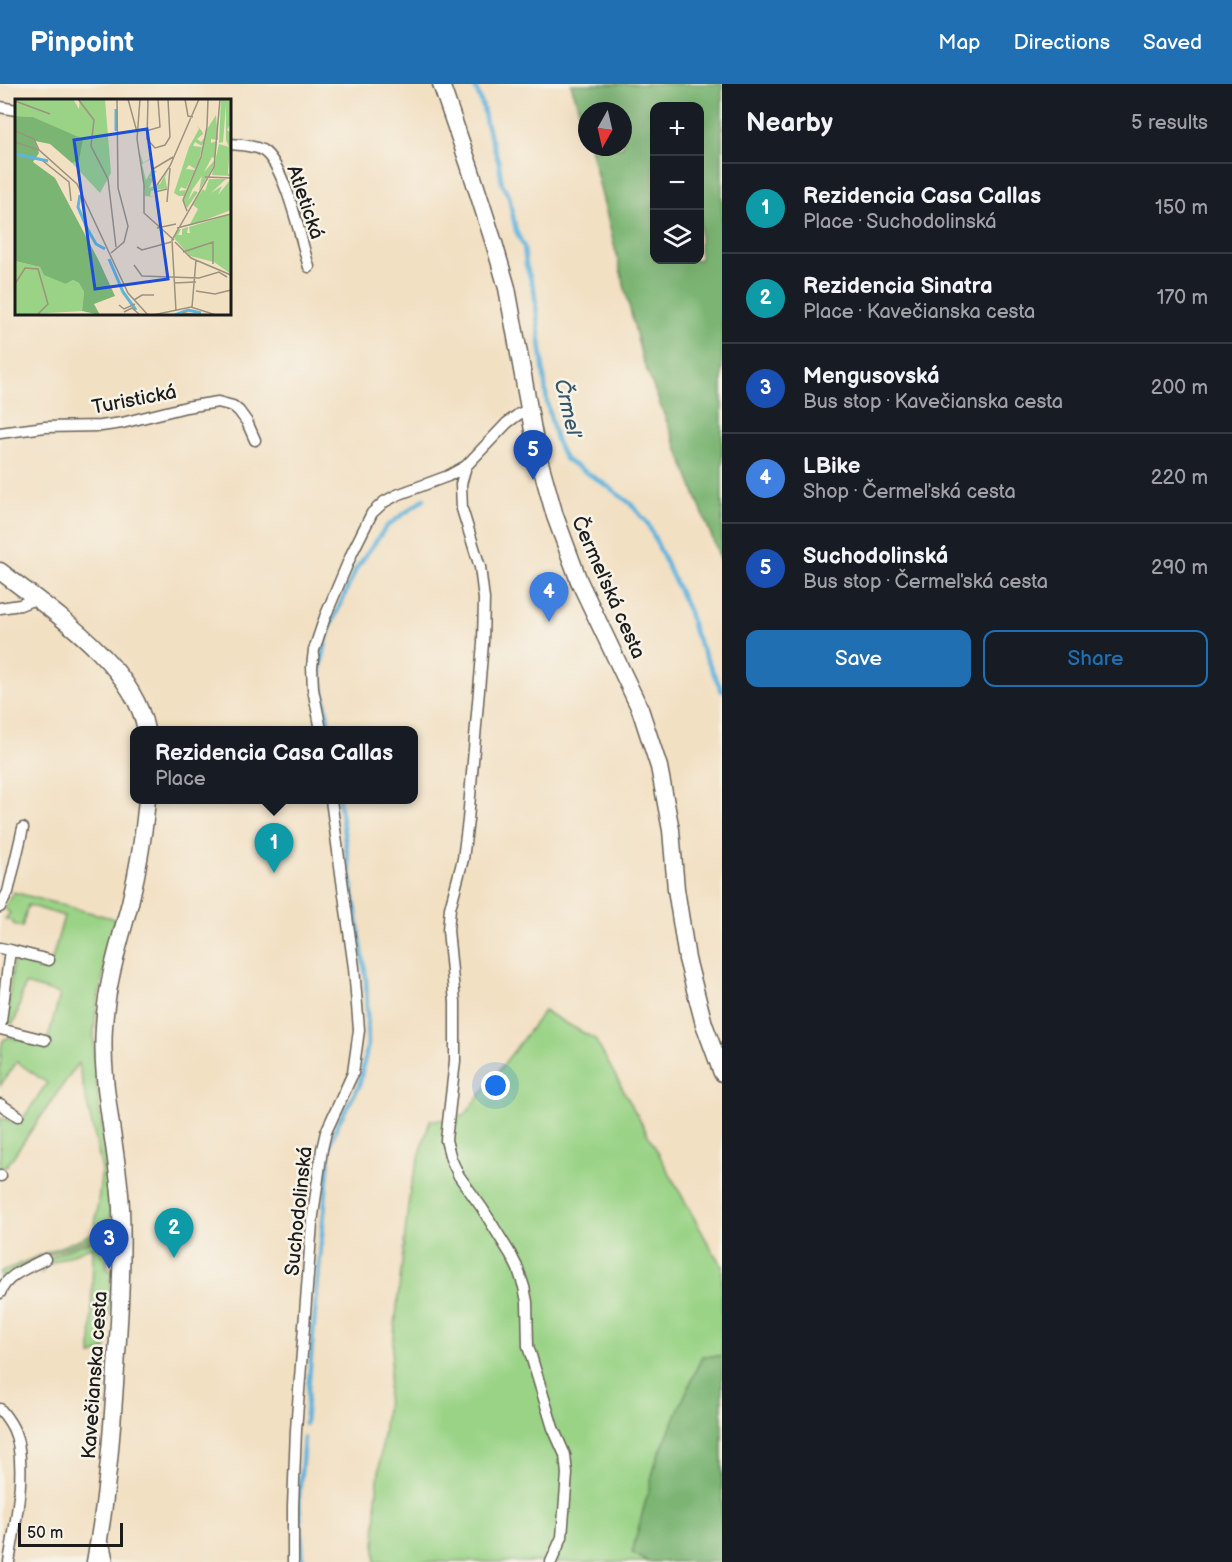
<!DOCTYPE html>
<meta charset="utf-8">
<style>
:root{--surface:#171b24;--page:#242831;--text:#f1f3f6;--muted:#9ea1a6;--line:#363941;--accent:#1f6fb2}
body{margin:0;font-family:"Balsamiq Sans",sans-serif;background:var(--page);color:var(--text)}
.controls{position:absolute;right:18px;top:18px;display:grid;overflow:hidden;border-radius:12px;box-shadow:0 6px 24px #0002}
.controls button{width:54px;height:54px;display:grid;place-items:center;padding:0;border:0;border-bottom:2px solid var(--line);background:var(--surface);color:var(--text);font:30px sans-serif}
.compass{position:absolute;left:578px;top:18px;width:54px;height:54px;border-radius:50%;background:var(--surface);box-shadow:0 6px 24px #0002;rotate:188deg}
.scale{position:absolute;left:18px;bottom:15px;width:105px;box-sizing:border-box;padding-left:6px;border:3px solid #1c1c1c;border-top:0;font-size:16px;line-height:21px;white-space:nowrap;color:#1c1c1c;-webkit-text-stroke:4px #f7f3e8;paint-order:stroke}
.you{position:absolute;left:496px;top:1002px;width:21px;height:21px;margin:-15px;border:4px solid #fff;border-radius:50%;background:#1a73e8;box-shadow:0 0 0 9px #1a73e833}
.badge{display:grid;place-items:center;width:39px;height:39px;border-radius:50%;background:var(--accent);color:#fff;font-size:20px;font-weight:700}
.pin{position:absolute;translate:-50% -50px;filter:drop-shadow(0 2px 3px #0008)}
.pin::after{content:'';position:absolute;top:32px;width:21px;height:18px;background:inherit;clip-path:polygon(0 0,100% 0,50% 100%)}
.popup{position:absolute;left:130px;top:642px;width:288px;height:78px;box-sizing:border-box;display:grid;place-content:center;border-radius:12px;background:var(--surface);filter:drop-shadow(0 2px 4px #0005);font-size:20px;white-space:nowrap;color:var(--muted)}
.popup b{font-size:22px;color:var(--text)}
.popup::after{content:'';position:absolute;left:50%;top:100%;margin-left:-12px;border:12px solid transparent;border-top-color:var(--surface)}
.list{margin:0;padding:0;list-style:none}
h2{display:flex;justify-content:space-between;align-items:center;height:78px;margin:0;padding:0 24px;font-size:26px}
h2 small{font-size:20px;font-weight:400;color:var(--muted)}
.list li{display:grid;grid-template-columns:39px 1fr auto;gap:18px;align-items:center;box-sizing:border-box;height:90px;padding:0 24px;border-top:2px solid var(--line)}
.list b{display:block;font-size:22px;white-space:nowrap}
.list p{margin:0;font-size:20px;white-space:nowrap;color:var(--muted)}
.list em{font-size:20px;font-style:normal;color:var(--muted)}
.actions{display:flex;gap:12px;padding:18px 24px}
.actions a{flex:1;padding:14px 0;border:2px solid var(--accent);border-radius:12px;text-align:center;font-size:21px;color:var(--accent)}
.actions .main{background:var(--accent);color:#fff}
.icon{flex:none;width:33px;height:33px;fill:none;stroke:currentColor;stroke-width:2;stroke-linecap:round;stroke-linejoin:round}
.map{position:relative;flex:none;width:722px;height:1478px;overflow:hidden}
header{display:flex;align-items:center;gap:36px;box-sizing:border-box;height:84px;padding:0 30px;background:var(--accent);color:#fff}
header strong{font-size:28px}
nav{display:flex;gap:33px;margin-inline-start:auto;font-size:21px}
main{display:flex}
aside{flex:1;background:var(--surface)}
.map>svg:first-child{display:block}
.green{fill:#9ad386;stroke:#5b7851;stroke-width:1.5}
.forest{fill:#7bb573;stroke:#4c6848;stroke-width:1.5;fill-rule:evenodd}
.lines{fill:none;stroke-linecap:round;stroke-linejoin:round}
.stream{stroke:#61b3dc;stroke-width:4.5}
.street-casing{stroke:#676156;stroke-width:13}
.secondary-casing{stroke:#676156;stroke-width:19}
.street{stroke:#fff;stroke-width:10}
.secondary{stroke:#fff;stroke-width:16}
.labels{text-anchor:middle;stroke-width:5;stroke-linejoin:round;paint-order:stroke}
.street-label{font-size:20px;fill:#1c1c1c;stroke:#f7f3e8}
.water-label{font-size:21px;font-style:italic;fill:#385869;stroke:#f7f3e8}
.inset-river{fill:none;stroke:#61b3dc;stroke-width:3}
.inset-road{fill:none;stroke:#9c9280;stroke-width:1.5}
.view{fill:#1d4ed8;fill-opacity:0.15;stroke:#1d4ed8;stroke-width:3}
.inset-edge{fill:none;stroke:#1c1c1c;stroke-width:3}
</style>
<header>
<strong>Pinpoint</strong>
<nav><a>Map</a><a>Directions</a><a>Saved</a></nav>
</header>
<main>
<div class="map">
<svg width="722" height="1478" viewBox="0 0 722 1478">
<rect width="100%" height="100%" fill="#f7f3e8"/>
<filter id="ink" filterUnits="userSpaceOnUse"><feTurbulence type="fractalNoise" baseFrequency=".0167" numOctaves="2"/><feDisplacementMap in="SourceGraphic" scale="12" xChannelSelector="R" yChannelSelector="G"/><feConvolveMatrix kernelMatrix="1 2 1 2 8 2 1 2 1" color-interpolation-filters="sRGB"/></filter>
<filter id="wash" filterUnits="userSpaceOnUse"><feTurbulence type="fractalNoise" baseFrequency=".008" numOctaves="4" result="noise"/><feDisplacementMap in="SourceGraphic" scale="24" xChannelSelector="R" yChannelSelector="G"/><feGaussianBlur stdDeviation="1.35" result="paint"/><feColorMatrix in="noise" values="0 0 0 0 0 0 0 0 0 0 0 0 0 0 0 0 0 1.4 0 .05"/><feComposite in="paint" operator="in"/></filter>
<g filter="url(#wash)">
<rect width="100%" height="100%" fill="#f2e0c3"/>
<path class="green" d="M13,808l102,27 -18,86 -3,28v21l5,51 10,71 2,55 -44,16 -49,21 -11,6 -5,5 -2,6v-13l94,-39 8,-64 -24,-106 -72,104 -6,1v-50l20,5 27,-40 -30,-21 -17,24c0,-13 0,-31 2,-43 2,-5 3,-4 8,-6l36,9 14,-52 -35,-10 -9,34 -3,5 -4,1 -3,-3 7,-58 4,-4 4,-1 29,9 14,-51 -36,-11 -6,22 -9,-3v-3l-8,-2 5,-6 -6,-5z
M544,927l51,28 118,213 9,13v91h-20l-69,196 15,10h-273l1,-63 34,-310 20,-69h21l14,-5z
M109,1151l-2,34 4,1 -2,46h-1l-6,102 1,-68 -12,6 2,-110 -49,20 -3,9c1,-5 1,-9 5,-13 12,-12 46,-21 63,-27z"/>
<path class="forest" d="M571,0h151v479l-80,-205 -52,-211h33v-36h-36v25zM654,22h46v154h-46z
M702,1272h20v206h-74l-16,-9 24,-92z"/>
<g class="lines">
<path class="stream" d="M474,0l9,23 3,16 13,40 3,20 7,13 7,35 8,16 2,18 8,24 13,113 9,38 9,19 41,26 25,19 17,20 41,88 5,20 28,59
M330,646l-10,-58 8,-40 28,-63 30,-42 38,-28
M305,1340l25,-278 7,-21 22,-39 9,-42 -2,-67 -27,-177
M303,1478l-4,-64 5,-60"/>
</g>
</g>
<g filter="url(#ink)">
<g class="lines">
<g class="street-casing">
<path id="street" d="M0,23l16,3
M230,60c10,1 22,1 32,6 23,13 39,91 47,117
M0,349l45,-6 56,-1 21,-3 64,-16 32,-5 15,4 6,5 8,11 8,18
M466,382l-5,18 1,25 18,58 4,32 -1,44 -15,177 -5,39 -13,49 -2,22 7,72v59l-9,79 5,19 8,17 23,32 29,47 7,14 6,18 3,15 1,44 25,82 12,27 2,19 -5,63 -11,25
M0,524l20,-3 15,-6
M321,646l-8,-41 -1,-22 2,-17 11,-33 27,-64 20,-40 12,-11 13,-7 51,-19 18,-10 41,-43 12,-9 10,-4
M0,823l8,-15 15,-64
M0,864l10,2 -10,79
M10,866l39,10
M0,945l45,11
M0,1020l18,12
M0,1092h1
M0,1209c7,-19 28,-25 45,-34
M0,1325c5,6 10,13 13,19 16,33 2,98 -4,134
M99,1455l6,9 3,14
M293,1478v-56l3,-76 16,-207 10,-74 4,-17 27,-59 6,-43 -5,-62 -23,-168"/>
</g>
<g class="secondary-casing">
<path id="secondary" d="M441,0l28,81 25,78 13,45 30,164 18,64 24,65 61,128 19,58 12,63 5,59 11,70 17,65 18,49
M0,487c50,39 134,93 146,159
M95,1478c12,-64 17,-129 21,-194 4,-53 7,-107 5,-160 -3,-60 -21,-120 -17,-181 2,-42 15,-83 26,-124 8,-34 14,-69 17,-103"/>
</g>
<use href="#street" class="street"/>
<use href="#secondary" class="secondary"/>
</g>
</g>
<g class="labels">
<g class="street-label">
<text transform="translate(306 118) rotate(71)" y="7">Atletická</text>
<text transform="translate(134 315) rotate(-11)" y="7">Turistická</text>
<text transform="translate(609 503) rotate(66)" y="7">Čermeľská cesta</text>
<text transform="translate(298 1127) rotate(-84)" y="7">Suchodolinská</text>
<text transform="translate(94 1291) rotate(-86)" y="7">Kavečianska cesta</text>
</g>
<g class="water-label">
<text transform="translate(568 324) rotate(77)" y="7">Črmeľ</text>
</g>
</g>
<g transform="translate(15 15)">
<rect width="216" height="216" fill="#f2e0c3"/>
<path d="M0,0h58l6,10 1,-10h25l6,74 -11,20 -28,-30 -5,-30 -34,-16 -18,-1zM206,0h10v24l-4,7 4,3 -3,40 3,3 -19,-1 7,-31 10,3 -3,-7v-35l-3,37 -4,1zM201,16l2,25 -7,-1v4l6,-2 -2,18 -3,-2 -8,15 10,-11 -1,6 -14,24 3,-15 -10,14 -4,11 6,-10 4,1 -11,16 -4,-9 19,-43 4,-25zM182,27l5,5 1,3 -6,5 4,3 4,-5 -3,9 -7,-4 -2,4 9,1 -3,14 -4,8 -6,-4 -3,4 9,1 -9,19 -5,-2 -2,4 7,-1 -2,6h-5l-5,-3 15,-46 10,-18zM137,49l-1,11 -9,5 4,16 6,-10 5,1 -8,7 5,-1 -5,11 11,-4 9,-16 -4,9 2,11 -16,3 -1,5 5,1 -10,-1 -5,-44 3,11 8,-5zM194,80h17l-15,14 11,-7 -4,9 13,-16v31l-42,16 9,-17 -5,-4 -4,4 14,-20 2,2zM216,115v60l-17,-12 -24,-6 -16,-18 3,-8 4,-1 -3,6h4v-6l6,-2 -1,6h3l-1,-6zM0,162l25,6 26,17 7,-4 6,3 5,9 -2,19 -67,4z" fill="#9ad386"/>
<path d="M0,17l18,1 50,22 -4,21 -7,3 -22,-19 -15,-3 4,12 -6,9 22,16 44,83 16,35 -21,8 6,11 -18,-4 2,-19 -5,-9 -6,-3 -7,4 -22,-9 -4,-8 -25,-6z" fill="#7bb573"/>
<path class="inset-river" d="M101,10v22M0,55l33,7M65,96l-2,12 9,21 9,16 9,5M94,160l14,33 13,18M160,216l13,-5 13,3"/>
<path class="inset-road" d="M63,0l16,21 -3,26 17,33 8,68M113,0l9,33M125,0l-3,40 7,46v28l30,27M133,0l-1,40 8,9 10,-3 5,-8 -2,-38M170,0l3,17 5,1M0,2l35,13M192,28l1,-28M0,32l19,8 5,11M131,32l14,-4 -2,-28M0,43l24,8 38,34 51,109 20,22M28,62l26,21 2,19M138,70l20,-12M137,76l3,17 12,-3M190,78l26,1M142,86l13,-19 29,-67M152,103l3,-34M172,112l-4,-11 18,-43 6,-30M142,129l19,-4M162,129l54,-14M160,143l16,16 40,17M122,148l5,3 29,-8M168,153l30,-10v22M96,154l13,-11 4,-16 -10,-38 -1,-89M119,166l8,11 57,2 20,-6 8,5M159,184l22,-1M0,185l10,-16 13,1 10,35 -11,11M181,192l19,3 16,-4M119,201l8,-5h12M104,206l5,4 11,-5M177,208l4,-47M161,212l-4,-71 42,-73 6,-68M109,213l8,-4 8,7M167,214l22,2M138,216l38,-8 25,8"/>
<path class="view" d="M132,30l21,150 -73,10 -21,-149z"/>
<rect width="216" height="216" class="inset-edge"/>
</g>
</svg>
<div class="controls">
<button>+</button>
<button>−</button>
<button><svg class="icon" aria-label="layers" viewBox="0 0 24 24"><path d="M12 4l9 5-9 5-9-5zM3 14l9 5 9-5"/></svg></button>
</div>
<svg class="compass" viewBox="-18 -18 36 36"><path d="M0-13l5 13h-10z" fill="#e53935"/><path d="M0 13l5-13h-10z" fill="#9ea1a6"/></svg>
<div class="scale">50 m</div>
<div class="you"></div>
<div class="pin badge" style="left:274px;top:789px;background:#0f9aa8">1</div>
<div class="popup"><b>Rezidencia Casa Callas</b>Place</div>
<div class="pin badge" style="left:174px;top:1174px;background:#0f9aa8">2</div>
<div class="pin badge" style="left:109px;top:1185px;background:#1a4fb4">3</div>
<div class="pin badge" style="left:549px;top:538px;background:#3f7fe0">4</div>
<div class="pin badge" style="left:533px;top:396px;background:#1a4fb4">5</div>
</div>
<aside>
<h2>Nearby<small>5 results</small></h2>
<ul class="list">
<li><span class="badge" style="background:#0f9aa8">1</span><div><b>Rezidencia Casa Callas</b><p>Place · Suchodolinská</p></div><em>150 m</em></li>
<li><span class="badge" style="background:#0f9aa8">2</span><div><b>Rezidencia Sinatra</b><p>Place · Kavečianska cesta</p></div><em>170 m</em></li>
<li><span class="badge" style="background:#1a4fb4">3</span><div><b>Mengusovská</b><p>Bus stop · Kavečianska cesta</p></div><em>200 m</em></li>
<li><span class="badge" style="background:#3f7fe0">4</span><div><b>LBike</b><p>Shop · Čermeľská cesta</p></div><em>220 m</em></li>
<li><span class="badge" style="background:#1a4fb4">5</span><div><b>Suchodolinská</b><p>Bus stop · Čermeľská cesta</p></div><em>290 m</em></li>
</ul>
<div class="actions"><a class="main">Save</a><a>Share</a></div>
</aside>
</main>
